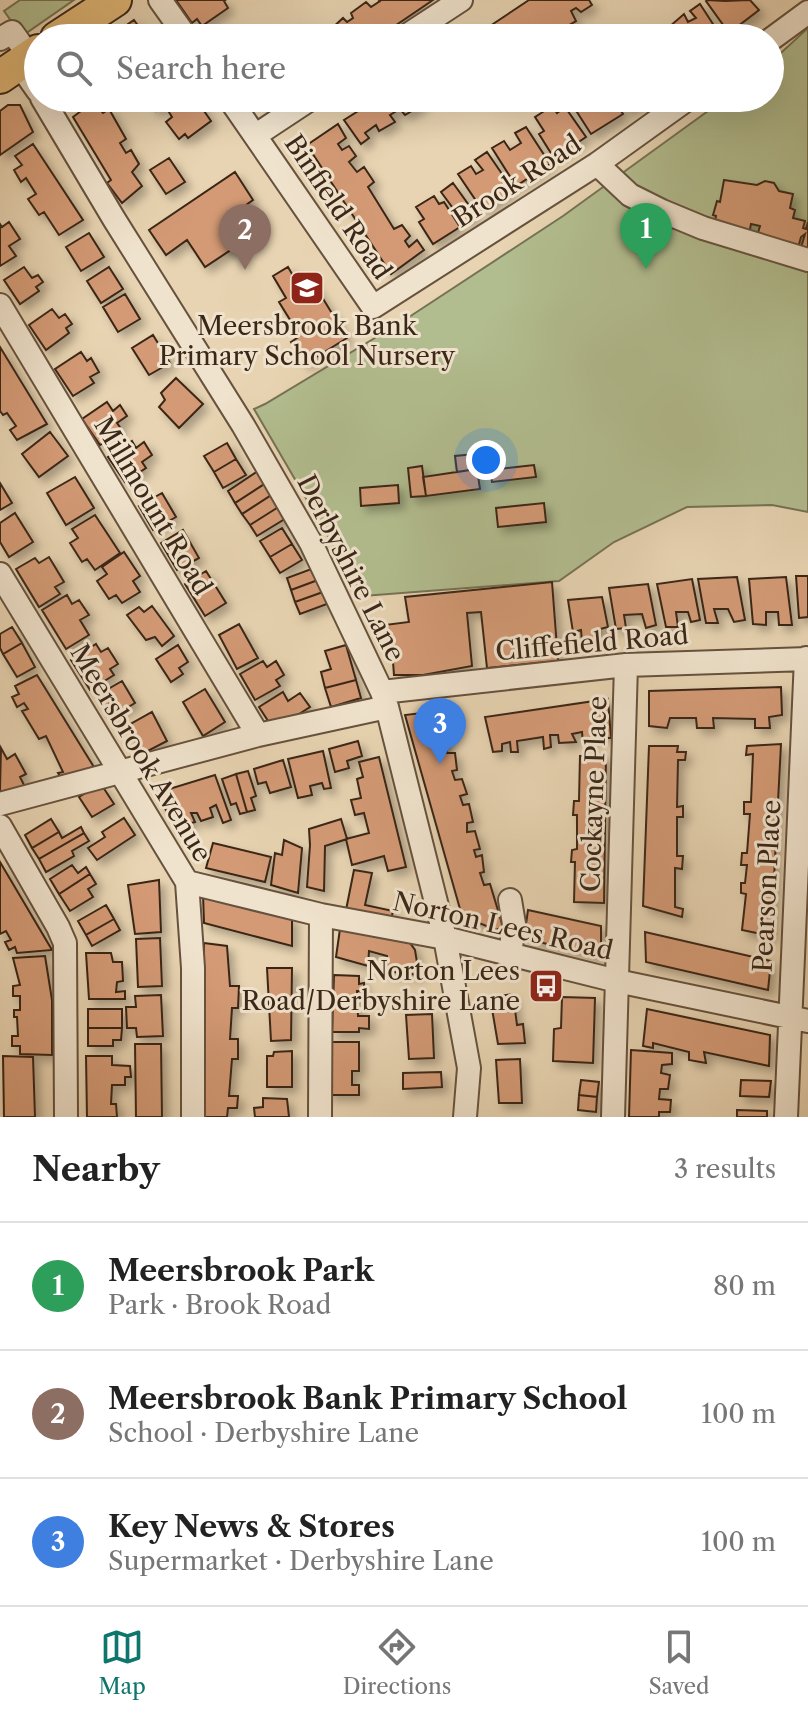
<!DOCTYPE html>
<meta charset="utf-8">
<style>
:root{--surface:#fff;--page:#f6f6f6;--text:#222;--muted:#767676;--line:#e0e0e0;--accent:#0f766e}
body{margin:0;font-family:"Libre Caslon Text",serif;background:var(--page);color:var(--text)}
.you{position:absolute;left:486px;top:460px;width:28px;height:28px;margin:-20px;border:6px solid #fff;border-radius:50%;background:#1a73e8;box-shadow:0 0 0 12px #1a73e833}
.badge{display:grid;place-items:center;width:52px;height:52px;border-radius:50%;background:var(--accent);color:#fff;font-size:26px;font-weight:700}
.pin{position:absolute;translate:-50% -66px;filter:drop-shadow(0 2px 4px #0008)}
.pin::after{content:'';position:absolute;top:42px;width:28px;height:24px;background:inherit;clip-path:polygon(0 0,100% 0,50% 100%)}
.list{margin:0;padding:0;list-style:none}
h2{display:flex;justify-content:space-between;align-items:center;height:104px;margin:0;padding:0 32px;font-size:34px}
h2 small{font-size:26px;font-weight:400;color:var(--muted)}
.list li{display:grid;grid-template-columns:52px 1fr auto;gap:24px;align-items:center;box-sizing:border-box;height:128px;padding:0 32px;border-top:2px solid var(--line)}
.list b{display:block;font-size:30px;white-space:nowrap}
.list p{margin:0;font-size:26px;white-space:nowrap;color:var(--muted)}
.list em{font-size:26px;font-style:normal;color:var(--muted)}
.icon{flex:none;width:44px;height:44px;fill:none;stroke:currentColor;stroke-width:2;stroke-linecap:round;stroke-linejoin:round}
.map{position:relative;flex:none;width:808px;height:1117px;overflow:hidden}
.search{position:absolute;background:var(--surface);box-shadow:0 8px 32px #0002;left:24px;right:24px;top:24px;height:88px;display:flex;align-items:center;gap:20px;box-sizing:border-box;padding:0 28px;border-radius:44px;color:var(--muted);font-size:30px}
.sheet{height:488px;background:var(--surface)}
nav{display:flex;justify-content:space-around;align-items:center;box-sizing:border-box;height:112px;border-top:2px solid var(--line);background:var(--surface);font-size:22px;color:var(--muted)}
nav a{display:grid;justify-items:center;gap:4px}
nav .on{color:var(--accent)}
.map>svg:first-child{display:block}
.green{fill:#b2bd8f;stroke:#767254;stroke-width:2}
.building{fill:#d39a75;stroke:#3b2718;stroke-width:2;filter:url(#shadow)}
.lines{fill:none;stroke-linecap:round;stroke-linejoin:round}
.minor-casing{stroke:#66523e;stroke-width:26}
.highway-casing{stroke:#3b2718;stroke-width:36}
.minor{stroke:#f0e3cd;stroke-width:22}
.highway{stroke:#e4ba79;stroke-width:32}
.labels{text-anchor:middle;stroke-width:6;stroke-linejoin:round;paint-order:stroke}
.street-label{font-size:26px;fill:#3b2718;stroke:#f0e3cd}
.poi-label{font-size:26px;fill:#3b2718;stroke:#f0e3cd}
</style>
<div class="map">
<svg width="808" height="1117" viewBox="0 0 808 1117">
<defs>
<filter id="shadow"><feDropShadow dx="5.5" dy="5.5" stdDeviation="4" flood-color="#0004"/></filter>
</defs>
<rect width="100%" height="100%" fill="#e8d4b2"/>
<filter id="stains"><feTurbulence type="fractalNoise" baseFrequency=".0025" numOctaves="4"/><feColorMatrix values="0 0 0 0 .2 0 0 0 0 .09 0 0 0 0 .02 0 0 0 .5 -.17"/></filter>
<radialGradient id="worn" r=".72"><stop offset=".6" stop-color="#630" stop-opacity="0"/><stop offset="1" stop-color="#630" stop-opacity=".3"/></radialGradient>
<path class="green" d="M20,0h54l-52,36 -18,-25z
M808,28v484l-36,-7 -85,2 -73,35 -55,39 -196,15 -109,-187 11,-5 138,-83 160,-105 163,-118h44v-35z"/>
<path class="building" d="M176,0h50l-2,1 4,7 -26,18 -5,-7 -5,4z
M379,0h54l-56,38h-45l-4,-6 15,-14 4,4 6,-4 -2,-5 15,-11 5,5 9,-6z
M529,0h60l3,5 -11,7 -5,-4 -5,3 5,10 -22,13 -7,-7 -10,6 2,5h-67z
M707,0l18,1 25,-1 9,10 -30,23 -23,-32z
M700,4l22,34h-44l-9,-11 15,-13 4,8 8,-4 -6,-7z
M134,20l13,18h-19l-7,-9z
M664,28l7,10h-23z
M151,98h44l16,23 -23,17 -3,-4 -6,5 -13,-17 6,-5 -8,-13 -8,7 -7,-11z
M260,98h28l-19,13z
M379,98h39l4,7 -17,10 -5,-6 -10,6 5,7 -16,9 -3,-6 -11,8 4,5 -8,6 -17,-24z
M568,98h16l1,2 28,-2 10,16 -32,20z
M620,98h25l-17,12z
M93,102l10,11 6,-4 17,30 -6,4 6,10 5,-3 8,14 -7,8 10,14 -20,17 -15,-20 4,-3 -38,-63z
M8,105h12l13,27 -33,23v-44z
M552,106l5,7 8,-6 21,30 -32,21 -15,-24 5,-3 -9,-14z
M338,124l8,14 -8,6 4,6 7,-4 7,10 -7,6 8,10 7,-5 10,15 -6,5 26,42 8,-4 8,11 -5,5 4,6 8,-7 7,10 -33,24 -84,-129z
M526,127l24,37 -34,22 -24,-38 12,-7 6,9 11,-7 -6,-10z
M33,144l50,76 -24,15 -15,-23 -5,3 -11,-16 8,-5 -10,-16 -5,4 -7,-12 8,-5 -7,-9z
M487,152l26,38 -30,21 -25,-37 13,-8 5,8 7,-4 -8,-10z
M169,158l16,24 -19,12 -16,-24z
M235,172l18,28 -14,10 16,24 -50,33 -18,-27 -21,15 -17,-25z
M724,180l33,5 8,-4 9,2 5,8 14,3 -3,14 5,2 -2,8 12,3 -2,7 3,1 2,-7v32l-8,-3 5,-17 -4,3 -3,11 -41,-12 3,-10 -9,-2 -2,10 -35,-9 2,-9 -3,-1 4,-14 3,1z
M453,183l23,32 -12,8 -23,-31z
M434,196l5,8 5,-2 16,25 -27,17 -14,-22 5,-3 -8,-12z
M9,222l11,17 -11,7 7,10 -16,10v-42l2,3z
M89,233l15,24 -23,14 -15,-24z
M24,267l8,11 6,-3 5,7 -7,5 3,4 -19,13 -16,-24z
M109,267l14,22 -22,14 -14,-22z
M288,267l11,19 12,-7 36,59 -42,26 -14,-22 9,-6 -21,-34 7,-4 -13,-22z
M125,294l15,25 -22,13 -15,-25z
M52,309l7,9 6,-4 7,10 -6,4 3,5 -23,17 -17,-25z
M153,335l17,28 -21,12 -17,-27z
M0,347l47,77 -30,16 -7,-10 6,-4 -9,-13 -4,2 -3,-4z
M81,352l6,9 4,-3 8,14 -9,5 4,6 -21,13 -18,-27z
M176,378l27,26 -24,24 -20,-21 6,-7 -4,-7z
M107,402l6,9 7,-6 7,11 -10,7 5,7 -22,15 -18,-26z
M50,432l18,24 -29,21 -17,-23z
M132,441l4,7 8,-6 8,13 -10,7 4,6 -21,14 -17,-25z
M227,443l9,16 -22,13 -10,-16z
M475,454l2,15 -20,3 -2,-16z
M236,459l10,16 -23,13 -9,-16z
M534,465l2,12 -44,5 -2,-12z
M422,466l4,30 -15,1 -3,-29z
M477,469l3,20 -54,7 -3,-19z
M258,471l8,12 -31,20 -7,-12z
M75,477l19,31 -28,17 -19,-32z
M0,483l12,20 -12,7z
M266,483l7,11 -31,20 -7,-11z
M398,485l1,18 -38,3 -1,-18z
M162,493l14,24 -23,13 -14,-24z
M273,494l7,12 -30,19 -8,-11z
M544,503l2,19 -48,5 -2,-19z
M280,506l8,11 -31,19 -7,-11z
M15,513l18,29 -24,15 -9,-15v-19z
M95,515l25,38 -25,17 -8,-11 -5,3 -12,-19 8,-5 -6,-9z
M282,528l10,16 -22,13 -10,-16z
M183,530l16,28 -22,12 -16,-27z
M292,544l10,16 -22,13 -10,-16z
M124,552l16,24 -7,5 7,11 -18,11 -6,-8 -7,4 -12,-18 10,-7 -5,-7z
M49,557l15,25 -9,5 5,7 -21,13 -23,-38 19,-11 4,5z
M314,568l4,12 -27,10 -4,-12z
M206,571l20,32 -21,13 -20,-32z
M796,576h12v41l-9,1z
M737,577l8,43 -11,2 -6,-13h-14l4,14h-12l-8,-44z
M786,577l6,48h-13l-1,-13h-12v13l-13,-1 -4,-45z
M692,579l8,41 -9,2 -3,-10h-12l2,15h-12l-9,-43z
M318,580l5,12 -28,10 -4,-12z
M552,582l6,79 -71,7 -6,-56 -14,1 5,53 -49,9h-29l-2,-27h-6l-9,-22 32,-4 -4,-25z
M648,584l8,41 -10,3 -4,-14 -18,1 2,13 -10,1 -7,-41z
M323,592l4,12 -27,10 -5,-12z
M67,595l5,9 7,-4 10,15 -9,5 9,15 -23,14 -24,-39z
M602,597l6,30 -8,2 2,13h-20l-1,-12 -8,2 -5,-32z
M152,606l22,30 -12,10 -7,-9 -9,3 -19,-25 12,-8 5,5z
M239,624l19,34 -21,11 -18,-34z
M12,627l10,16 -19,11 -3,-6v-14z
M22,643l13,24 -18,10 -14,-23z
M96,644l5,8 7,-4 10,16 -8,5 4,6 -24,15 -19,-30z
M178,645l10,17 -9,6 4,6 -12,8 -15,-23z
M346,645l10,35 -31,8 -4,-16 10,-3 -6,-18z
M263,661l4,6 9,-6 8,14 -8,5 4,6 -25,14 -15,-26z
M37,675l60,97 -33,11 -6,-10 5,-1 -17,-36 -7,3 -17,-28 6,-2 -4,-6 -7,4 -5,-10 7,-3 -4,-8z
M356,680l5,18 -30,9 -6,-19z
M122,681l13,22 -20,12 -6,-11 -6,4 -7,-12z
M781,687l1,28 -13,2 1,11h-15v-9l-42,-1 1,10h-17l-1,-10h-26l-3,10 -18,-2v-35z
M205,689l20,33 -22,14 -20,-34z
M283,692l5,9 12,-8 10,14 -36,23 -15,-23z
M608,699l3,39h-9l-1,-8 -8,1v10l-10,2 -1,-11 -10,2 4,8 -17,1 -1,-8h-8l1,12 -7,2 -1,-12 -26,4 1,11h-7l-1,-10 -8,2v7l-9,1 -8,-35z
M446,710l4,21 -6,2 3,20h8l2,17 -5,1 3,9 7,-1 5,15 -7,2 3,9 6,-1 4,18 -6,1v9l8,-1 5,18 -6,1 2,7 6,-2 2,17 -4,1 4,12 6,-1 13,43 -7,3 -34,-14 -57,-201z
M152,712l15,29 -25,13 -15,-28z
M358,741l4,15 -15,5 2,7 -14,4 -6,-23z
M781,744l-10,192 -29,-6 4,-36 -5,-1v-10h4l2,-18h-6l1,-12h5l3,-39h-6v-12h7l2,-48 -7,1 1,-9z
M649,746h29l-1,6h9l-1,8h-7l-1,47 6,-1v11h-6v39h6l-1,13 -7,-1v39l8,2 -1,8 -39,-11z
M1,748l6,11 8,-5 11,20 -6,3 5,10 -20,12 -5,-9z
M323,751l8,37 -7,1 -2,-6 -12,3 2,9 -14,3 -10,-39z
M606,755l-2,148 -30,-1 1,-40h-4l1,-12 5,-1v-34h-4l1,-14h5l1,-45z
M379,757l27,110 -18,4 -4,-15 -32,9 -6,-26 23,-6 -5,-20 -9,2 -4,-15 10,-2 -4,-19 6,-2 -4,-15z
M283,760l8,27 -21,6 -4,-11 -8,2 -4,-15z
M248,771l8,25 -5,2 4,12 -8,2 -11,-38z
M236,774l11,38 -7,2 -4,-11 -5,2 -9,-26z
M215,775l16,45 -8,3 -7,-18 -6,3 3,9 -12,4 -4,-8h-6l4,9 -19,5 -20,-34z
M101,784l13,20 -22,13 -13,-20z
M124,818l11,17 -38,25 -9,-12 17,-11 -3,-5z
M51,819l8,13 -27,16 -7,-13z
M341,819l6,20 -22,7 -1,45 -17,-4 3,-42 -1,-16z
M81,827l3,6 -45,26 -7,-11 27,-16 3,6z
M84,833l5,8 -17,10 2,5 -28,16 -7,-13z
M284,840l18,8 -4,45 -27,-8 4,-32 7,2z
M213,843l58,14 -6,25 -59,-14z
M0,862l52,88 -35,3 -2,-6 -6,3 -4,-8 6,-2 -5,-9 -6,3z
M72,865l6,8 8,-6 4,7 -31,20 -9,-15z
M354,870l18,3 -7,32 28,6 -2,9 -45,-10z
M90,874l6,10 -8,5 5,8 -23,14 -11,-17z
M159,880l2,52 -26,2 -7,-49z
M203,894l89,24v28l-88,-23z
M106,905l8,14 -28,16 -8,-14z
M528,910l73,16v32l-77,-20z
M114,919l6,11 -28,16 -6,-11z
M340,929l70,14 5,7 4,25 -33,-4 1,-15 -18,-5 -1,15 -32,-9z
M645,932l126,29 -3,29 -122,-28z
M160,938l2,48 -24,1 -2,-48z
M204,943l23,3 3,40h9l-1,22h-6l-2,31h8v20h-6l-3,37h9l-1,12h-9l-1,9h-25z
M86,953h25l2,9h9l1,19 -6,1 -1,10 9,-1v8h-36z
M45,956l7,44v55l-32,-1v-8h-8v-10h6l-1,-19h-3v-7h6v-14h-7v-10l7,-1 -7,-27z
M267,968h25l-1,72 -20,1z
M334,975l25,1v8l5,-1v8h-7l1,25h11v13l-10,-1v4h-27z
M513,994l4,31 6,-1 2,19 -27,1 -8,-47z
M161,995l2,41 -26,1 -1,-9h-9l-1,-21h10l-1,-11z
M562,997l33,1 -2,65 -40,-2 1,-32 7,-1z
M88,1009h34v19h-34z
M647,1009l123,26 -1,31 -65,-14 2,11 -17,-3v-8l-36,-9v5l-10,-2z
M432,1014l2,44 -25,1 -3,-44z
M88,1028h34l-1,12h-8v6h-25z
M328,1042h31v29h-7v14h7v10h-31z
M135,1044h26l1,73h-26z
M631,1050l41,3v11l-10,1 -1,8 9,2 -2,14h-8l-1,10 12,1 -1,12h-11v5h-30z
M292,1051v36h-25v-31h6l1,-4z
M3,1056l30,1 2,60h-31z
M86,1056h26v9l18,1 1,11h-6v8h-13l-1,19h5l1,13h-30z
M520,1059l2,44h-23l-3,-43z
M441,1072l1,15 -39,2v-16z
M581,1080l18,2 -2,15 -18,-2z
M741,1080l30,1 -2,16 -29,-1z
M579,1095l18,2 -1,15 -18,-2z
M263,1098l24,1 2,18h-34l-1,-9 9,-1z
M737,1110l30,1v6h-30z"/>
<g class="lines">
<g class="minor-casing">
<path id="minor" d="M160,0l27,38
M403,38l58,-38
M0,39l12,-7 18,25
M770,40l38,-28
M19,64l19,27
M42,98l72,121 129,206 68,118 71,149 5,15 58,231 24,130 -4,49
M229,98l144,209 224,-143 92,-66
M256,135l56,-37
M597,164l33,31 32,16 41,17 105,32
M0,305l258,430
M0,574l187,308 6,86v149
M382,692l244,-27 182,-6
M0,804l258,-69 129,-28
M0,826l58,101 7,16 1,174
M187,882l134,33 124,23 172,43 191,40
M510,955l4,-31 -4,-24
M320,1117l1,-202
M613,1117l13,-452
M786,1117l20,-459"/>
</g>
<g class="highway-casing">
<path id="highway" d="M57,38l58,-38
M0,77l38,-26"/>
</g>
<use href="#minor" class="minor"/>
<use href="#highway" class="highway"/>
</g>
<defs>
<g id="school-square" transform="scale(1.8)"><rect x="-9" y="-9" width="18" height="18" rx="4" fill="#8f2418" stroke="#f0e3cd"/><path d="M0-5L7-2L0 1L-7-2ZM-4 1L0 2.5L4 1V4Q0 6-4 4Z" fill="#fff"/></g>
<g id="bus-square" transform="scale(1.8)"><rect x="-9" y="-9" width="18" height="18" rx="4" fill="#8f2418" stroke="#f0e3cd"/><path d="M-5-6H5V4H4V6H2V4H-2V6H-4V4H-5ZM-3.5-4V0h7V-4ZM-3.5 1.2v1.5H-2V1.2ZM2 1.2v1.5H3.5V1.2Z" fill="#fff"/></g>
</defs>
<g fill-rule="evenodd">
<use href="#school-square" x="307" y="288"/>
<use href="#bus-square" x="546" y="986"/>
</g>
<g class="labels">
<g class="street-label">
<text transform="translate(517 181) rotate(-33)" y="9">Brook Road</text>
<text transform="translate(338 207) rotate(56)" y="9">Binfield Road</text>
<text transform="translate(153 506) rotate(59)" y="9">Millmount Road</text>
<text transform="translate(351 568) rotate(63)" y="9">Derbyshire Lane</text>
<text transform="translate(592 643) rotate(-5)" y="9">Cliffefield Road</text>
<text transform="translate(141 753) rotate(59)" y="9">Meersbrook Avenue</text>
<text transform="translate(594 794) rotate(-88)" y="9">Cockayne Place</text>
<text transform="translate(767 886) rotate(-87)" y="9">Pearson Place</text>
<text transform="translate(503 926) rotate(13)" y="9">Norton Lees Road</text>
</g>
<g class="poi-label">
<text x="307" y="335">Meersbrook Bank<tspan x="307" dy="30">Primary School Nursery</tspan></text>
<text x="520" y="980" text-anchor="end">Norton Lees<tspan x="520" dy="30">Road/Derbyshire Lane</tspan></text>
</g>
</g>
<rect width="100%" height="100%" filter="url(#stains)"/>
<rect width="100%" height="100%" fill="url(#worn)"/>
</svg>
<div class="you"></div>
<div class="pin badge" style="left:646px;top:269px;background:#2e9e5b">1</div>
<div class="pin badge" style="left:245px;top:270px;background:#8d6e63">2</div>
<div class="pin badge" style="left:440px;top:764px;background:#3f7fe0">3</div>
<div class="search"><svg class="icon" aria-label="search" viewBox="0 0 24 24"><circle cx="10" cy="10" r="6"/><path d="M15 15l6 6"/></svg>Search here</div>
</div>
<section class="sheet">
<h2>Nearby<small>3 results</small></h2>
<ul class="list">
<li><span class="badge" style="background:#2e9e5b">1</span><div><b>Meersbrook Park</b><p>Park · Brook Road</p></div><em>80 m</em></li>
<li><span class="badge" style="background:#8d6e63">2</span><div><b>Meersbrook Bank Primary School</b><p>School · Derbyshire Lane</p></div><em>100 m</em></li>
<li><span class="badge" style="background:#3f7fe0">3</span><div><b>Key News &amp; Stores</b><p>Supermarket · Derbyshire Lane</p></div><em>100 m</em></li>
</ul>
</section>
<nav>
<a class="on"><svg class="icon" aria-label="map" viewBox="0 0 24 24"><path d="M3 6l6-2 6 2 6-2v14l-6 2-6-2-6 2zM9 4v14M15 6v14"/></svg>Map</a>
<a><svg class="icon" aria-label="directions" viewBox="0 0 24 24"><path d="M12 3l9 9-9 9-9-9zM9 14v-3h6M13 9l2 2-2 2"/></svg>Directions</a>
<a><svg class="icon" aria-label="saved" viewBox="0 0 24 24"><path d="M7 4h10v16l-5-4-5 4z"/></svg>Saved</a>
</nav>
